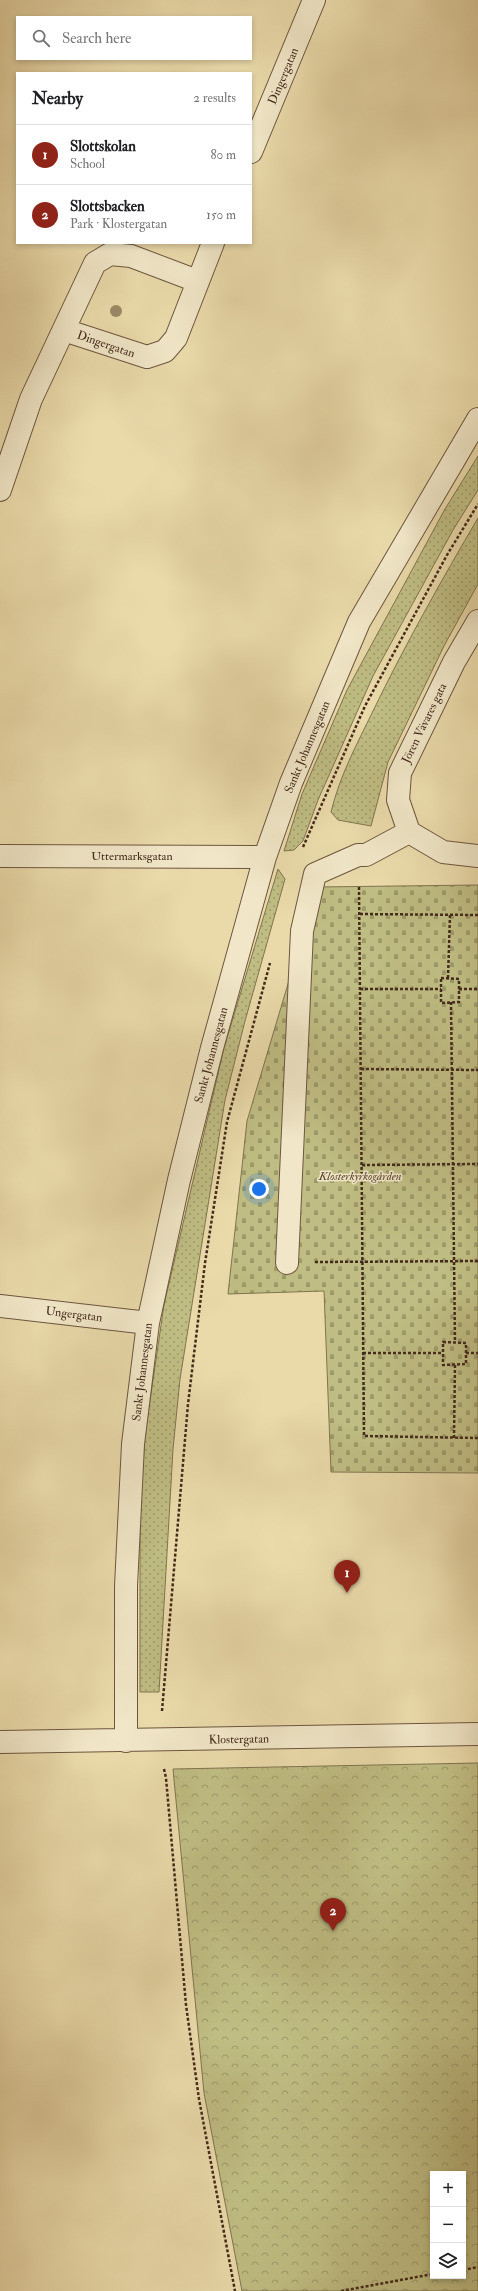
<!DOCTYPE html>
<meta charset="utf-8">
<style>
:root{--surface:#fff;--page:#f6f6f6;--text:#202124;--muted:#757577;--line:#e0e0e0;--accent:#8f2418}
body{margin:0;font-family:"IM FELL Double Pica",serif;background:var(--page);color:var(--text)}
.controls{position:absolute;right:12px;bottom:12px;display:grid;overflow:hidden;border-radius:0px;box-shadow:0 2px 6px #0003}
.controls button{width:36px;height:36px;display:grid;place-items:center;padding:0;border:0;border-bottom:1px solid var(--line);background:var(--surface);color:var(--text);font:20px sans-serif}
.you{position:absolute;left:259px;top:1189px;width:14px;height:14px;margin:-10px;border:3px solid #fff;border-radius:50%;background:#1a73e8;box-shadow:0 0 0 6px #1a73e833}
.badge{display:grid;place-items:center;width:26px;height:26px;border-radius:50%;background:var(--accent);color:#fff;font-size:13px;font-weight:700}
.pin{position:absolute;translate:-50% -33px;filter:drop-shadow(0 1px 2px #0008)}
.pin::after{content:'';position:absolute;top:21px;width:14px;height:12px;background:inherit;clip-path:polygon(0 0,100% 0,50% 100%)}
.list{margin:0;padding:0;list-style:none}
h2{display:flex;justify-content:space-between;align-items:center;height:52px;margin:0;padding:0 16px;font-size:17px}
h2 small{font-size:13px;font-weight:400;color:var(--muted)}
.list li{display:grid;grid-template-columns:26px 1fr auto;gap:12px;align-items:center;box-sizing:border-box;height:60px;padding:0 16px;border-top:1px solid var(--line)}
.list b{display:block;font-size:15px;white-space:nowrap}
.list p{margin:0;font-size:13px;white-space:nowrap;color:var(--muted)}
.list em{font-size:13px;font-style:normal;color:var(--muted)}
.icon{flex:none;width:22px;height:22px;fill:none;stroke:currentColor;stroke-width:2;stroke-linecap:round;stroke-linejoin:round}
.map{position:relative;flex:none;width:478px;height:2291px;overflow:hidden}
.search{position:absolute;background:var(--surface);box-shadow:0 2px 6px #0003;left:16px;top:16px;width:236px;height:44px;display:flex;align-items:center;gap:10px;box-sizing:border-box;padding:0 14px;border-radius:0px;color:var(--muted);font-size:15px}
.panel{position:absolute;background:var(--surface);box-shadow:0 2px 6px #0003;left:16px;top:72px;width:236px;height:172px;border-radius:0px}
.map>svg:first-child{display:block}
.grass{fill:url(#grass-dots);stroke:#81744f}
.cemetery{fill:url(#cemetery-stones);stroke:#81744f}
.park{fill:url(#park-crowns);stroke:#81744f;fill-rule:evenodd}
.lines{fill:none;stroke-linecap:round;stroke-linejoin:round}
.minor-casing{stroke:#6d563f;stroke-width:24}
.path{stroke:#432a1b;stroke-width:2.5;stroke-dasharray:3 2;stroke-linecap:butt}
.minor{stroke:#f1e7c8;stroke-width:22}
.tree{fill:#9c8967}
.labels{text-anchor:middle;stroke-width:3;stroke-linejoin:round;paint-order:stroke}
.street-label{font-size:12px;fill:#432a1b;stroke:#f1e7c8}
.park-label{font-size:12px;font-style:italic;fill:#5c4730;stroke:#f1e7c8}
</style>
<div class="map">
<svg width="478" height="2291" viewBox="0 0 478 2291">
<defs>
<pattern id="grass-dots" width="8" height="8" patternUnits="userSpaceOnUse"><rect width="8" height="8" fill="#bfbd83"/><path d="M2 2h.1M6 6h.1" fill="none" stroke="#9d9a6a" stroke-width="1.8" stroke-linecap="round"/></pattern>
<pattern id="cemetery-stones" width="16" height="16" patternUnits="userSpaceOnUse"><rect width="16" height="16" fill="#bfbd83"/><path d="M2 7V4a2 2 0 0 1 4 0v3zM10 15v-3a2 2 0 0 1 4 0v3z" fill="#9d9a6a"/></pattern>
<pattern id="park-crowns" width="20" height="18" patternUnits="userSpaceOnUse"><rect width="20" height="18" fill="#bfbd83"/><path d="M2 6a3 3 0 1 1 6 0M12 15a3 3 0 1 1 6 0" fill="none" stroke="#9d9a6a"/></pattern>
</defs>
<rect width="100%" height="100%" fill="#eadaaa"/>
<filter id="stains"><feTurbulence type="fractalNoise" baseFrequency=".005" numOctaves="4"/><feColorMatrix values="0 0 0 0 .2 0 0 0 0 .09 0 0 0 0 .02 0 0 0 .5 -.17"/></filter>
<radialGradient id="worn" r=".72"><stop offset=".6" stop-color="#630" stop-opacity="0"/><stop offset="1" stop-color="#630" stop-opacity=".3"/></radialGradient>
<path class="grass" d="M478,456v34l-25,40 -80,146 -55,124 -15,41 -9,9 -10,1 18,-57 45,-104 98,-181z
M478,518v66l-34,62 -56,116 -17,64 -33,-6 -7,-8c9,-37 26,-68 42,-101 32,-66 68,-130 105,-193z
M278,869l7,10 -40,142 -20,79 -45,279 -7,70 -14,243h-19v-180l5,-77 19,-130 60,-257z"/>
<path class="cemetery" d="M478,885v588l-147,-1 -7,-181 -96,3 19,-173 70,-234z"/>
<path class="park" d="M478,1763v528h-236l-38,-198 -31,-324zM433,2174h30v102h-30z"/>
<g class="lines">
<g class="minor-casing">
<path id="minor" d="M251,152l63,-152
M64,330l83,27 18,-6 11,-13 37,-95
M0,490l31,-91 64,-136 15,-9 21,2 66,25
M409,832l-11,-32 2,-27 54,-111 24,-41
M409,832l34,20 35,4
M0,856l265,1
M287,1263l15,-332 13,-57 43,-19h8l43,-23
M0,1306l148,17
M126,1741v-155l7,-142 15,-121 31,-143 33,-132 53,-191 26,-74 68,-161 119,-203
M0,1742l478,-8"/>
</g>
<path class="path" d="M303,847l62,-141 82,-151 31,-51
M359,887l5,549 114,2
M360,914l118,1
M441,978l18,1v23l-18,1z
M448,978l2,-63
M360,989h81
M459,989h19
M451,1002l4,340
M361,1069l117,1
M362,1165l116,-1
M315,1262l163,-1
M443,1342l23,1v21l-23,1z
M363,1353h80
M466,1353h12
M454,1438l1,-74
M162,1711l26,-307 17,-141 22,-141 43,-159
M164,1769l2,9 20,227 13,94 36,192
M463,2270l15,-3
M341,2291l92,-17"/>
<use href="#minor" class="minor"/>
</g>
<circle class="tree" cx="116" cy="311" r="6"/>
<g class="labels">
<g class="street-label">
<text transform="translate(283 76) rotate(-67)" y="4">Dingergatan</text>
<text transform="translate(106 344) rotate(19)" y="4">Dingergatan</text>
<text transform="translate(424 723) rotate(-64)" y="4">Jören Vävares gata</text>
<text transform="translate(307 747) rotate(-67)" y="4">Sankt Johannesgatan</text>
<text x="132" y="860">Uttermarksgatan</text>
<text transform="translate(211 1055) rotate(-75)" y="4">Sankt Johannesgatan</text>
<text transform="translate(74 1314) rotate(7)" y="4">Ungergatan</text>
<text transform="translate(142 1372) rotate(-83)" y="4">Sankt Johannesgatan</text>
<text transform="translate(239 1739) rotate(-1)" y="4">Klostergatan</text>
</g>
<g class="park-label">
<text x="360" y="1180">Klosterkyrkogården</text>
</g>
</g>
<rect width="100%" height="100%" filter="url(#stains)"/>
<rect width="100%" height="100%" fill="url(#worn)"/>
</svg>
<div class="controls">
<button>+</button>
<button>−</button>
<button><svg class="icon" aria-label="layers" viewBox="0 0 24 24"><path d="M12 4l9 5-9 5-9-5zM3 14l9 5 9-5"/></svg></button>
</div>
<div class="you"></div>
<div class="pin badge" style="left:347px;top:1593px">1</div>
<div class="pin badge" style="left:333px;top:1931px">2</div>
<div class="search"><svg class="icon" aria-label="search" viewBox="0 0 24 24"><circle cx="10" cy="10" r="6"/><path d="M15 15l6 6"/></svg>Search here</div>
<section class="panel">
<h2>Nearby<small>2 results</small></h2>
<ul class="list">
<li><span class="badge">1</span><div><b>Slottskolan</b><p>School</p></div><em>80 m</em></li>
<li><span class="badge">2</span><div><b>Slottsbacken</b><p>Park · Klostergatan</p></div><em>150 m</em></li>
</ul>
</section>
</div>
